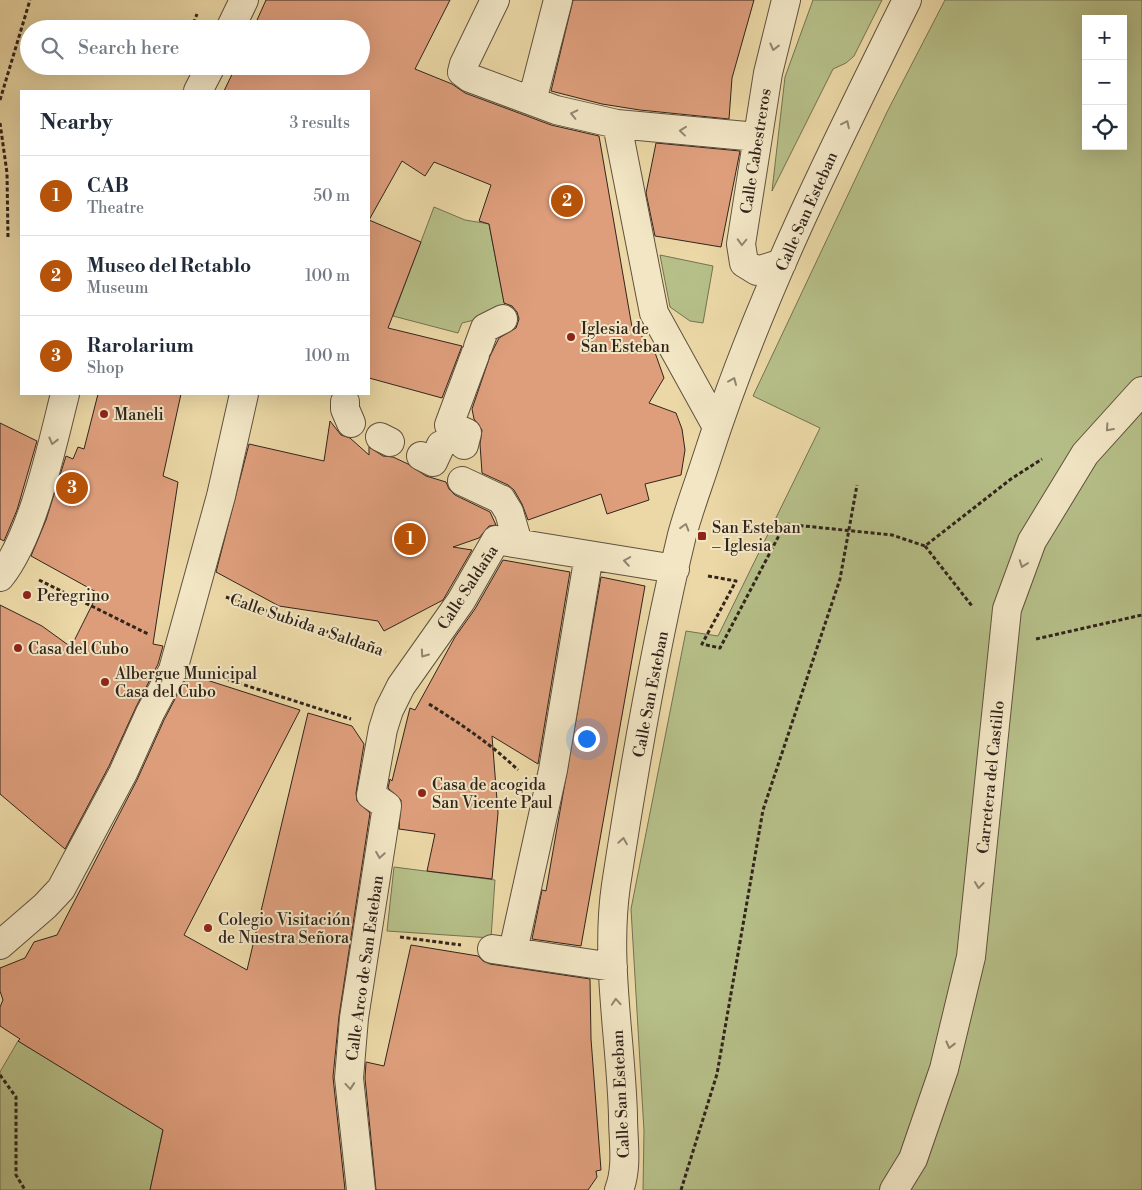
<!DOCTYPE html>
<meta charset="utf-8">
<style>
:root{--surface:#fff;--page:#f2f2f3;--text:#1f2937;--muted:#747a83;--line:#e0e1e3;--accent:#b45309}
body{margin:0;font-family:"Libre Bodoni",serif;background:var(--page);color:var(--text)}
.controls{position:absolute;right:15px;top:15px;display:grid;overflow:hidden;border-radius:0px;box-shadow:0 5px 20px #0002}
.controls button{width:45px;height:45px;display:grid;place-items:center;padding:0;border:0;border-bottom:1px solid var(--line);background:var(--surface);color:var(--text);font:25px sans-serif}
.you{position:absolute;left:586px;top:738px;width:18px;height:18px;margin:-12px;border:4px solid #fff;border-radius:50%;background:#1a73e8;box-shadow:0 0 0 8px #1a73e833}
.badge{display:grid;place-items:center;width:32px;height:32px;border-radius:50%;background:var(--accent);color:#fff;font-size:16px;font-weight:700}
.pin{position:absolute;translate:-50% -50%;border:2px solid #fff;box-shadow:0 1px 5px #0006}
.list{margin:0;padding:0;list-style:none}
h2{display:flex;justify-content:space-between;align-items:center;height:65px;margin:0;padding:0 20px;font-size:21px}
h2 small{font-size:16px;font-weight:400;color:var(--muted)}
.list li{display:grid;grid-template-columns:32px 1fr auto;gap:15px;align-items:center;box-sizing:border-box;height:80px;padding:0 20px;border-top:1px solid var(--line)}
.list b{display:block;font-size:19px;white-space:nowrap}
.list p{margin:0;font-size:16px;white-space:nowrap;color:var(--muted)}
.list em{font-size:16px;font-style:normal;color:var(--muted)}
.icon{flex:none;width:28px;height:28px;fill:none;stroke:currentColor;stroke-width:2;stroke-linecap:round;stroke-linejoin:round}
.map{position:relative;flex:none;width:1142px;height:1190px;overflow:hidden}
.search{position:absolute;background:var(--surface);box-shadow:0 5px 20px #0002;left:20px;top:20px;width:350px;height:55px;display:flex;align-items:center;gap:12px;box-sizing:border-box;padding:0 18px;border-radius:28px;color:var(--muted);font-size:19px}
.panel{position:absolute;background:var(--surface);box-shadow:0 5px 20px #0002;left:20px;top:90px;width:350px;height:305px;border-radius:0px}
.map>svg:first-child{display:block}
.green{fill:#b6bf88;stroke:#747252;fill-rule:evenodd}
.building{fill:#de9e7c;stroke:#31241c}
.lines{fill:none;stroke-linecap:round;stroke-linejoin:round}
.street-casing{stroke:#60513e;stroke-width:30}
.path{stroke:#31241c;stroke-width:3;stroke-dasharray:4 2.5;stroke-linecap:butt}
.street{stroke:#f2e6c5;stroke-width:28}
.oneway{stroke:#928570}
.poi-dot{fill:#8f2418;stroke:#f2e6c5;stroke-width:2}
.labels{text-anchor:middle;stroke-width:4;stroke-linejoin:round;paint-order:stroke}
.street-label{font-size:16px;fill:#31241c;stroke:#f2e6c5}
.poi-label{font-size:16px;fill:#31241c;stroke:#f2e6c5;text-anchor:start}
</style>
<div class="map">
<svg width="1142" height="1190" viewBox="0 0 1142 1190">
<rect width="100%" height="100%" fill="#ebd8a6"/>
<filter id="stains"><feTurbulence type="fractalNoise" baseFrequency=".004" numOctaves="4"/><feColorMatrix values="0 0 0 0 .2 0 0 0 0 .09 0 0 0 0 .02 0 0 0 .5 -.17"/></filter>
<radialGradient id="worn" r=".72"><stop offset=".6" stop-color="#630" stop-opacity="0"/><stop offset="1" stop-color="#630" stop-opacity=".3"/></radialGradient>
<path class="green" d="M813,0h69l-28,56 -8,7 -13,6 -61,122 13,-114z
M945,0h197v1190h-499l1,-59 -13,-222 55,-278 32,5 102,-208 -67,-32 134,-284zM1086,19h37v127h-37z
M434,207l31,13 24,4 17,88 -44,11 -4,10 -65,-17z
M660,255l53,11 -10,57 -13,-2 -20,-14z
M394,867l101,13 -4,58 -104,-7z
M18,1041l145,88 -13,61h-150v-118z"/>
<path class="building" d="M266,0h184l-35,69 37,15 13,9 86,32 48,11 33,191 21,20 11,31 -15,25 27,10 6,16 3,21 -4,25 -36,9 4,16 -42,14 -6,-20 -73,26 -6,-16 -8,-14 -6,-5 -26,-12 -2,-29 2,-14 -8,-11 -2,-10 18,-53 9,-18 17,-10 3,-9 -2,-7 -5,-6 -8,-3 -15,-79 -10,-3 12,-36 -57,-23 -9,14 -23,-15 -33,59v-129h-145l12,-25h125v-37h-108z
M573,0h181l-22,78 -3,41 -89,-9 -38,-6 -51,-13z
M656,143l84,8 -19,96 -66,-11 -9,-43z
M369,220l52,22 -33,86 74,18 -20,52 -73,-20z
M98,394h83l-18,82 15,6 -25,162 10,2 -5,18 -22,43 -27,59 -44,83 -65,-55v-189l42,21 29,21 27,-54 -67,-37 15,-36 20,-64 7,3 5,-12 6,2z
M330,421l11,14 9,3 19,17v-8l14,9 10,1 15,7 18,12 20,6 3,7 6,6 35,17 6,13 -7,1 -10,12 -26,9 19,3 -29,50 -59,31 -6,-10 -99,-15 -63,-34 33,-128 75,17z
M0,423l37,18 -20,69 -13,31 -4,-2z
M503,560l67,12 -32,192 -46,-28 6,77 -6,66 -65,-8 8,-37 -36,-5 2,-29 -13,-12 2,-9 2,2 18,-73 5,2 40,-73 20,-28z
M601,577l44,9 -64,360 -49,-7 10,-49 4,1z
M188,674l112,36 -116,225 63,35 61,-257 44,13 12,18 -8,49 1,8 13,12 -31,203 -6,61 12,113h-195l13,-60 -145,-89 2,-2 -20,-13v-19l3,-7 -3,-9v-23l25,-10 9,-16 23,-7 80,-155 27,-60z
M411,945l67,11 5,5 7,3 100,15 1,60 10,131 -5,1 1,6 -9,13h-212l-11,-112 1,-16 18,4z"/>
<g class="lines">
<g class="street-casing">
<path id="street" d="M495,0l-31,64 -2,8 8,6 86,32 61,14 140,13
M230,29l14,-29
M198,91l13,-25
M532,101l26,-101
M617,124l37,189 63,114
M782,263l-25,8 -13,-8 -3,-19 27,-171 18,-73
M478,347l7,-19 18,-9
M345,402v7l6,14
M380,437l10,5
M464,445l3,-12 -18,-8 26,-70
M421,456l12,6 8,-17
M462,481l36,17
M501,499l8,13 9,31
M0,577c33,-40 52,-132 65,-183
M0,945l45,-39 16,-17 62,-116 27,-60 23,-43 48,-174 23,-102
M492,949l121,18
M513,951l40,-181 36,-215
M361,1190l-12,-112 5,-60 33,-212 -16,-11 12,-66 6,-19 12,-24 60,-85 35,-61 179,29
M619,1190c9,-23 4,-49 4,-74 -2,-76 -18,-155 -7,-231 18,-117 38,-235 66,-350 7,-26 17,-52 25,-77 51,-159 126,-309 200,-458
M894,1190l19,-31 31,-90 27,-112 36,-348 25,-68 53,-87 57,-63"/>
</g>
<path class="path" d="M191,29l6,-15
M0,100l30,-100
M0,123l7,50 1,65
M925,546l47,60
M708,576l28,5 -34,63 18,4 65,-124 107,11 33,11 86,-67 31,-20
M39,580l109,54
M226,597l160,55
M1036,639l106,-24
M207,673l144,46
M429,704c32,20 62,40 89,66
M400,937l61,8
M0,1075l16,22v78l9,15
M681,1190l36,-116 46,-264 77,-231 17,-94"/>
<use href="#street" class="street"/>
</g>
<defs><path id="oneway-chevron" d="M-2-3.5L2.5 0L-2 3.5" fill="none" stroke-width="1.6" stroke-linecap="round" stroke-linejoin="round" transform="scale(1.25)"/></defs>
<g class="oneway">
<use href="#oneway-chevron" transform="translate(774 47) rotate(104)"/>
<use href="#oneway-chevron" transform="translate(574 114) rotate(-167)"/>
<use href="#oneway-chevron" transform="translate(846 124) rotate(-64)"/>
<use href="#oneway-chevron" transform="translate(683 131) rotate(-174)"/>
<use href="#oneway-chevron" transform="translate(742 242) rotate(92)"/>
<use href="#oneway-chevron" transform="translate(733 381) rotate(-67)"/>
<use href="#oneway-chevron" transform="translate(1109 428) rotate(132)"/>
<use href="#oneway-chevron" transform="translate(53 441) rotate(104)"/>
<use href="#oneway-chevron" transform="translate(685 527) rotate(-73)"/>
<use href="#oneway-chevron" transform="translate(627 561) rotate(-171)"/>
<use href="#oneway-chevron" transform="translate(1023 564) rotate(110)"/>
<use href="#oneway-chevron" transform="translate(424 654) rotate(125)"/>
<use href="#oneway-chevron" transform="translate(623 841) rotate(-81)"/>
<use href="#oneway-chevron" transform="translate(380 855) rotate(99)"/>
<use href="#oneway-chevron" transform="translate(979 885) rotate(96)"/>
<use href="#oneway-chevron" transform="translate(616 1002) rotate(-94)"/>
<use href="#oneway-chevron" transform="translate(950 1045) rotate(104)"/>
<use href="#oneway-chevron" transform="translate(350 1086) rotate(85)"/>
</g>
<g class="poi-dot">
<circle cx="571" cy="337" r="5"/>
<circle cx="104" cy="414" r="5"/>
<rect x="697" y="531" width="10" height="10" rx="2.5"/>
<circle cx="27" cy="595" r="5"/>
<circle cx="18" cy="648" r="5"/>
<circle cx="105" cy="682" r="5"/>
<circle cx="422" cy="793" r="5"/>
<circle cx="208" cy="928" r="5"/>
</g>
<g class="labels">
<g class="street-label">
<text transform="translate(755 151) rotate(-81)" y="6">Calle Cabestreros</text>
<text transform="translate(806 211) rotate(-66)" y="6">Calle San Esteban</text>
<text transform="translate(467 587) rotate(-57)" y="6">Calle Saldaña</text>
<text transform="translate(307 624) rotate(19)" y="6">Calle Subida a Saldaña</text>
<text transform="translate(650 694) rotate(-79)" y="6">Calle San Esteban</text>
<text transform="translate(990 777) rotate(-84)" y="6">Carretera del Castillo</text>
<text transform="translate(364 968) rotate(-82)" y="6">Calle Arco de San Esteban</text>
<text transform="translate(620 1094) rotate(-93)" y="6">Calle San Esteban</text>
</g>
<g class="poi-label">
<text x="581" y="334">Iglesia de<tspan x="581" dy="18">San Esteban</tspan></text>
<text x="114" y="420">Maneli</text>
<text x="712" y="533">San Esteban<tspan x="712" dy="18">– Iglesia</tspan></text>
<text x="37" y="601">Peregrino</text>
<text x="28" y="654">Casa del Cubo</text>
<text x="115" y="679">Albergue Municipal<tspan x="115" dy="18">Casa del Cubo</tspan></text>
<text x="432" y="790">Casa de acogida<tspan x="432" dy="18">San Vicente Paul</tspan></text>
<text x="218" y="925">Colegio Visitación<tspan x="218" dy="18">de Nuestra Señora</tspan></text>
</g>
</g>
<rect width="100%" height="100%" filter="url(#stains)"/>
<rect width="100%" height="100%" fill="url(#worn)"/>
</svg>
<div class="controls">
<button>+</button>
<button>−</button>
<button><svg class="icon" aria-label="locate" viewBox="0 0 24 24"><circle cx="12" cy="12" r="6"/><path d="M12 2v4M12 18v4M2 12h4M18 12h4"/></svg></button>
</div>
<div class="you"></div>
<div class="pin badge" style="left:410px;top:539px">1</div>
<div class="pin badge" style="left:567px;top:201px">2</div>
<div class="pin badge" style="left:72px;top:488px">3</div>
<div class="search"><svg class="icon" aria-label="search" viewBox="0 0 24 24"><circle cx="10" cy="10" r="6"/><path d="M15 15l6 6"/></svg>Search here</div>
<section class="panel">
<h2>Nearby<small>3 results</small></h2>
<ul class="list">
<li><span class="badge">1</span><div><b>CAB</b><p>Theatre</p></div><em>50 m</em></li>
<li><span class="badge">2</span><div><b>Museo del Retablo</b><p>Museum</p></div><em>100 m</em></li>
<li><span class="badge">3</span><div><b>Rarolarium</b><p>Shop</p></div><em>100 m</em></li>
</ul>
</section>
</div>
